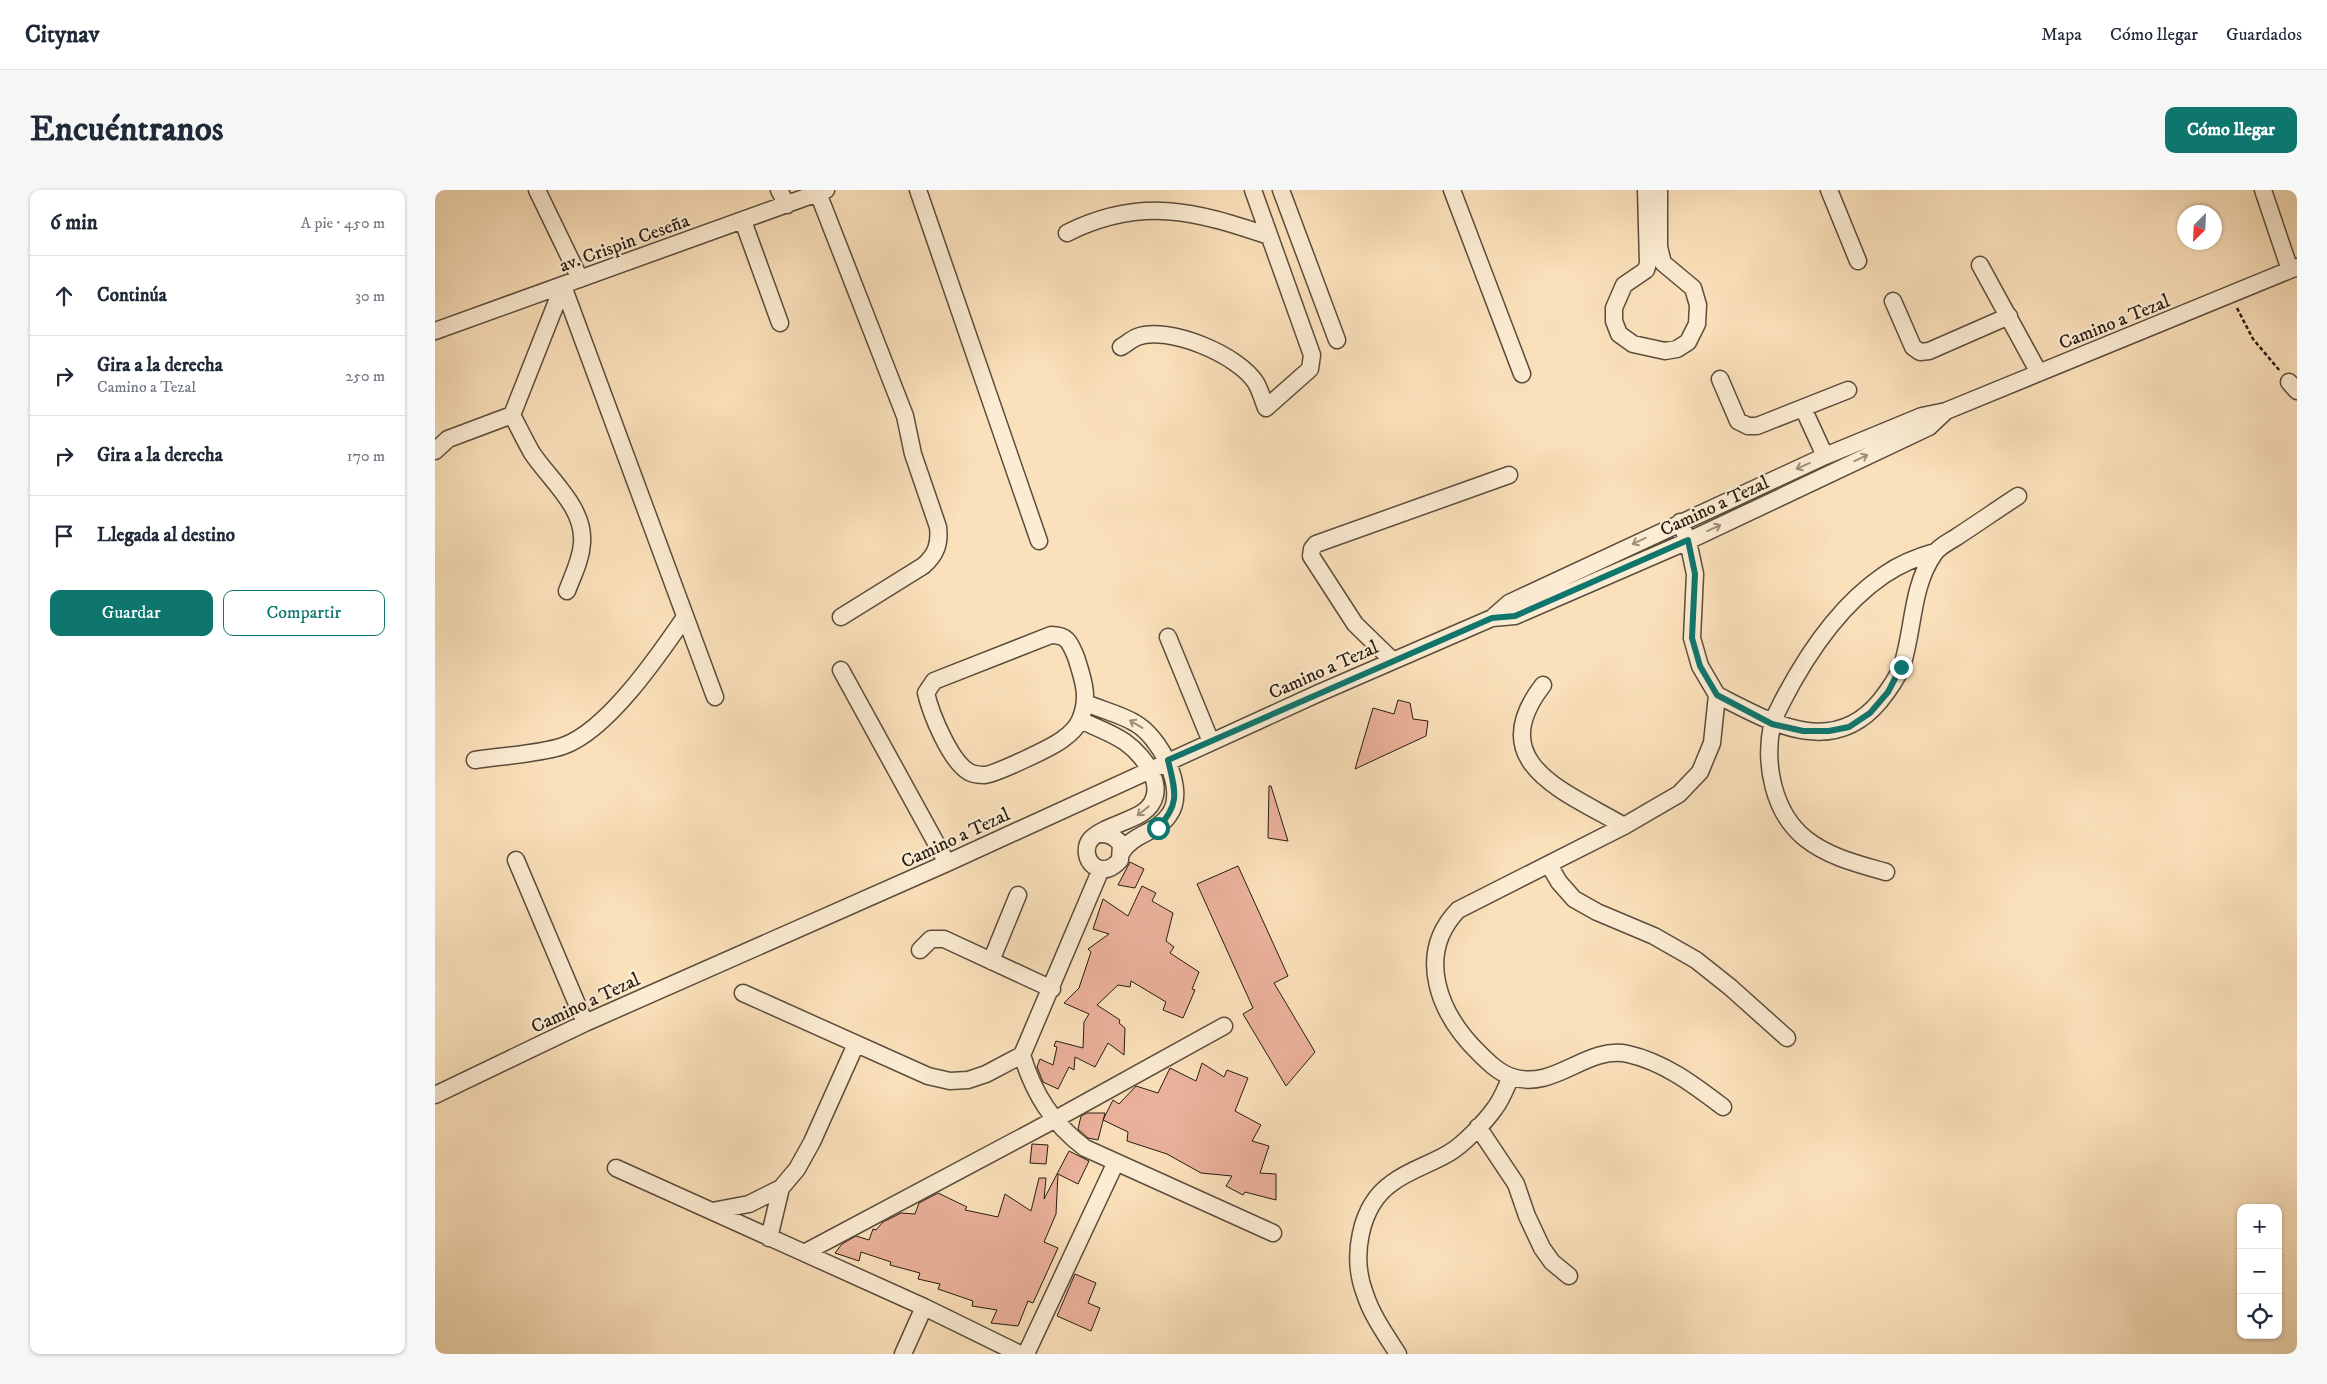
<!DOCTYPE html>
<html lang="es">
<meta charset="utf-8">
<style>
:root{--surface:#fff;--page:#f6f6f7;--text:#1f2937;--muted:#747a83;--line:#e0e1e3;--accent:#0f766e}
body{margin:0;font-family:"IM FELL DW Pica",serif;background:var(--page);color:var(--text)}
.controls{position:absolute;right:15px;bottom:15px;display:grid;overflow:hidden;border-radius:10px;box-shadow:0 1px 4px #0004}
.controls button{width:45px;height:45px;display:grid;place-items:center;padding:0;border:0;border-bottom:1px solid var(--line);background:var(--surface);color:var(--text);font:25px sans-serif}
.compass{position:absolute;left:1742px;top:15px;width:45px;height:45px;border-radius:50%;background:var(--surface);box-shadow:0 1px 4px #0004;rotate:204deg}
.stop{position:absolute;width:15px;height:15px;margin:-11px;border:4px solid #0f766e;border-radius:50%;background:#fff}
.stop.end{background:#0f766e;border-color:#fff;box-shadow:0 1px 5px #0008}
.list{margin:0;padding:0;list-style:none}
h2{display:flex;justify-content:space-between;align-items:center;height:65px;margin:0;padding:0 20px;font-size:21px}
h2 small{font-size:16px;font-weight:400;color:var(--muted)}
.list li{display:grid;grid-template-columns:32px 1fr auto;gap:15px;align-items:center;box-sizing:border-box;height:80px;padding:0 20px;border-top:1px solid var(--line)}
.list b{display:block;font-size:19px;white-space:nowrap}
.list p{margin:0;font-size:16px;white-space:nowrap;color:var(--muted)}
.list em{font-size:16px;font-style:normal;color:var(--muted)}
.actions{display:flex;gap:10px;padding:15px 20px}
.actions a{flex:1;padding:11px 0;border:1px solid var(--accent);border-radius:10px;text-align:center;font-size:18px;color:var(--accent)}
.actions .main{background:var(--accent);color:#fff}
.icon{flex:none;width:28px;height:28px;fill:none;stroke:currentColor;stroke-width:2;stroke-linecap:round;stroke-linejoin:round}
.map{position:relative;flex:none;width:1862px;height:1164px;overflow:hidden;border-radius:10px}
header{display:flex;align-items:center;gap:30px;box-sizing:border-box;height:70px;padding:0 25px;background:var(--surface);border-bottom:1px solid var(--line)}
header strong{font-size:24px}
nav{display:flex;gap:28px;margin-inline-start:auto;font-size:18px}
.intro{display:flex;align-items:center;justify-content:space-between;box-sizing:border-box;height:120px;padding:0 30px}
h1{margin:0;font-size:35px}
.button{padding:12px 22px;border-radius:10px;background:var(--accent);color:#fff;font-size:18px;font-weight:700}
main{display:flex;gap:30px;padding:0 30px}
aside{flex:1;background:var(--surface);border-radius:10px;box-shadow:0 1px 4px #0004}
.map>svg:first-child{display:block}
.building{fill:#ecb29c;stroke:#261c12}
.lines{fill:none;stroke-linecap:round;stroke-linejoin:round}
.street-casing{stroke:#5b4d3c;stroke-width:19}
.path{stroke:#261c12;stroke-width:2.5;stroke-dasharray:4 2.5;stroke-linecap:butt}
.street{stroke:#fcecd3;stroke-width:16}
.oneway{stroke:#9c8e7c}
.route{stroke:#0f766e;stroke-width:6}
.labels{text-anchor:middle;stroke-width:4.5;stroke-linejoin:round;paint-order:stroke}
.street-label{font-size:19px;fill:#261c12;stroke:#fcecd3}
</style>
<header>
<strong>Citynav</strong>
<nav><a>Mapa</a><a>Cómo llegar</a><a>Guardados</a></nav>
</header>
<div class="intro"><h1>Encuéntranos</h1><a class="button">Cómo llegar</a></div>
<main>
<aside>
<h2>6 min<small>A pie · 450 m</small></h2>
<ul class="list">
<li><svg class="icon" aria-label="ahead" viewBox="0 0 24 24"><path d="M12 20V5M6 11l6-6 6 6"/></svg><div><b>Continúa</b></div><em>30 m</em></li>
<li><svg class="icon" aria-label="right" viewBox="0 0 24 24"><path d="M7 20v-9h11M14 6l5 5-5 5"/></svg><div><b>Gira a la derecha</b><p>Camino a Tezal</p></div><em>250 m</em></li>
<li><svg class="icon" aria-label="right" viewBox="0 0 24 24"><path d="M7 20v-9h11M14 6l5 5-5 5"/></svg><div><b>Gira a la derecha</b></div><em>170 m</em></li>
<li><svg class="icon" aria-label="arrive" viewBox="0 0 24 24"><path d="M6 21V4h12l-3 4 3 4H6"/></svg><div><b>Llegada al destino</b></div></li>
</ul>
<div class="actions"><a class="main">Guardar</a><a>Compartir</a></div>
</aside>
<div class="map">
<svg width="1862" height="1164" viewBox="0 0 1862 1164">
<rect width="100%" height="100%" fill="#fbe1bb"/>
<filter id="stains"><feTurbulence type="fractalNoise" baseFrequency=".004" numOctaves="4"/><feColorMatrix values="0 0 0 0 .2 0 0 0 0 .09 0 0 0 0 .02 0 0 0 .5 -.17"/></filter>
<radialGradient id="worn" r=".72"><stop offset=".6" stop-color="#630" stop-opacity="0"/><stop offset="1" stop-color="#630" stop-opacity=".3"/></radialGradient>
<path class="building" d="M963,510l12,3 3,16 15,2 -2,15 -71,33 18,-61 21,6z
M834,596h2l17,55 -20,-3z
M695,672l14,7 -9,19 -17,-3z
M803,676l50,110 -14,7 41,69 -29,34 -43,-72 10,-6 -56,-124z
M707,696l14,7 -4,8 21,12 -7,28 8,6 -4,6 29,19 -7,17 3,1 -12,28 -20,-8 3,-8 -35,-21 -1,6 -12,-2 -21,20 23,15 -1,3 6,5 -1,27 -16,-12 -13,24 -20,-10 -1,13 -5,-3 -11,22 -15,-7 -6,-15 3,-8 13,6 4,-18 -3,-1 2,-5 27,7 1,-26 5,-8 -25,-11 15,-15 12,-36 -3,-3 21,-15 -16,-5 10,-30 25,17z
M767,873l22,14 3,-7 21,8 -13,33 26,14 -9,16 17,5 -9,27 16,1v26l-31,-8 -2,3 -17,-9 6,-10 -31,-3 -34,-19 -40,-13 1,-9 -25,-12 10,-20 6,4 17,-18 22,7 12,-25 26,13z
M652,923h18l-7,27 -10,-2 -10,-9 3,-13z
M597,954l16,1 -2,19 -16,-1z
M634,961l20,10 -11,23 -20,-10 -2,40 -12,28 14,6 -25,55 -5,-2 -10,25 -27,-3 6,-13 -25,-4 1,-5 -35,-12 2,-5 -22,-5 2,-6 -30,-8 1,-3 -30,-10 -2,9 -24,-8 7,-9 14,-8 13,4 4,-11 3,1 7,-8 18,-9 14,1 4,-11 19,-10 29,14 -2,3 33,7 7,-23 26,17 8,-33h7l-2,21z
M640,1084l21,9 -8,20 12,5 -9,23 -34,-15z"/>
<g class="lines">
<g class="street-casing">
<path id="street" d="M102,0l43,89
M344,0l8,15
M483,0l121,351
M846,0l56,150
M1017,0l70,184
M1211,0l2,73 -2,7 -22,15 -10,23v13l5,13 14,10 32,7 12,-2 11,-7 9,-18 1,-19 -5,-17 -30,-25 -4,-16v-57
M1394,0l29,71
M1828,0l27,80
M383,3l87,223 8,38 25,73c2,17 -2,28 -15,39l-82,51
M308,31l37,102
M632,43c74,-37 128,-22 202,3
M1545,75l59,108
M128,96l152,411
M1458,111l20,46 7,5 9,-1 80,-35
M0,141l391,-141
M686,157c5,-3 11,-8 16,-10 31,-12 102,18 119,46 4,7 7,17 10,25l44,-39 2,-14 -59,-165
M1285,189l18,42 10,5h9l91,-36
M1854,192l8,9
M1368,218l22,48
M77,225c7,13 13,26 20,38 18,27 53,55 50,90 -1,17 -9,32 -15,48
M0,261l13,-12 64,-24 51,-129
M1245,332l8,19 7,33 -3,64 8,28 17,29 -5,48 -12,29 -21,22 -55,32 -166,84c-43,45 -19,104 21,143 9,9 20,20 33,24 43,14 74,-32 116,-23 36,8 66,31 95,53
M1057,428l23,-2 173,-75 241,-114 17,-16
M616,445c17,0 19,8 25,22 7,22 14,40 4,63 -3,7 -10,14 -17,19 -10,8 -69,36 -79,36 -5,0 -11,-1 -15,-3 -19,-11 -38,-58 -43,-79l8,-12z
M733,447l43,105
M957,470l-37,-36 -44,-68 1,-7 4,-5 193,-69
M406,480l106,193
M1108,495c-61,79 24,107 81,141
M1282,505c53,27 115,64 163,6 8,-10 17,-23 22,-35 12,-37 9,-79 32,-112 5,-8 17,-13 24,-18 20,-13 40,-27 60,-40
M651,513c16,7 34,11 49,20 25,14 53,67 34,92 -12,18 -37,19 -47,37
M645,530c15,7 32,13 45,22 21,15 47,51 17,71 -14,9 -41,15 -51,26 -7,8 -5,21 3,27 10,7 19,2 26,-6l1,-16c-7,-8 -12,-10 -21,-10
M40,570c25,-4 65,-6 88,-14 44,-15 96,-91 122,-129
M81,670l69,163
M1114,675l10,17 15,17 23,13 57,24 42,24 34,27 57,51
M1451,682c-28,-8 -57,-15 -80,-33 -33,-26 -42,-75 -34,-114 1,-7 6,-14 9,-21 24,-47 59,-99 103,-129 16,-11 33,-18 51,-23
M485,760l11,-11h13l108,50
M556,771l27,-66
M308,803l185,83 22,5 18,-1 18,-6 36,-19 79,-186
M587,865c12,39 30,68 63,93l188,85
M0,905l150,-72 362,-160 372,-170 173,-75 17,-15 316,-147 97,-40 24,-5 351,-144
M1043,937l38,57 11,32 15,32 10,14 17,14
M181,978l308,139 96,47
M277,1021l37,-7 32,-16
M334,1048l12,-50 16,-19 15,-27 44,-98
M369,1063l250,-133 170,-94
M468,1164l21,-47
M591,1164l90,-192
M963,1164c-12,-19 -26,-38 -33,-60 -14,-36 -6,-88 27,-111 17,-13 39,-19 57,-30 14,-8 37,-32 46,-45 7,-9 11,-21 16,-31"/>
</g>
<path class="path" d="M1802,118l16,31 27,32"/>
<use href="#street" class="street"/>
</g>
<defs><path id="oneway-shaft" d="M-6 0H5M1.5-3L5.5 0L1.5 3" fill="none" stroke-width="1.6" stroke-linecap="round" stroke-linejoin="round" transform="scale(1.25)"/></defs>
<g class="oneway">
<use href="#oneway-shaft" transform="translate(1426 268) rotate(-25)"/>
<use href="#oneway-shaft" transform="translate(1368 276) rotate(156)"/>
<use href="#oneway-shaft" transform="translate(1279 338) rotate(-25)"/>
<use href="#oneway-shaft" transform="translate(1204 351) rotate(155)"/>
<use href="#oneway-shaft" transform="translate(701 534) rotate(-149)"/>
<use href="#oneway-shaft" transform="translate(708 621) rotate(141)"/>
</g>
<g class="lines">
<path class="route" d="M723,638c23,-25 17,-37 10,-68l324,-142 23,-2 173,-76 7,34 -3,64 8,28 17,29 55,29 31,7h26l20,-4 21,-14 18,-21 13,-25"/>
</g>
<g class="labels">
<g class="street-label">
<text transform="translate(189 52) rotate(-20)" y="7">av. Crispin Ceseña</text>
<text transform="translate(1679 131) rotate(-22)" y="7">Camino a Tezal</text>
<text transform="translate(1279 315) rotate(-25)" y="7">Camino a Tezal</text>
<text transform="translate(888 479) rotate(-24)" y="7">Camino a Tezal</text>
<text transform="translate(520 647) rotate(-25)" y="7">Camino a Tezal</text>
<text transform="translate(150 812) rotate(-25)" y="7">Camino a Tezal</text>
</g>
</g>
<rect width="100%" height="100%" filter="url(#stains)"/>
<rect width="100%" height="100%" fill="url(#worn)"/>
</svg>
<div class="controls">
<button>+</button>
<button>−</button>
<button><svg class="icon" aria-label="locate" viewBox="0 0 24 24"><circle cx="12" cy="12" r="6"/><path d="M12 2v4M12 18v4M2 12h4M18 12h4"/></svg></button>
</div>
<svg class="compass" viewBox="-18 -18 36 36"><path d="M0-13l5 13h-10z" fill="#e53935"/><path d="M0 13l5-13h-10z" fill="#747a83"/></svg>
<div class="stop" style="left:723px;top:638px"></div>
<div class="stop end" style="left:1466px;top:477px"></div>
</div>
</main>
